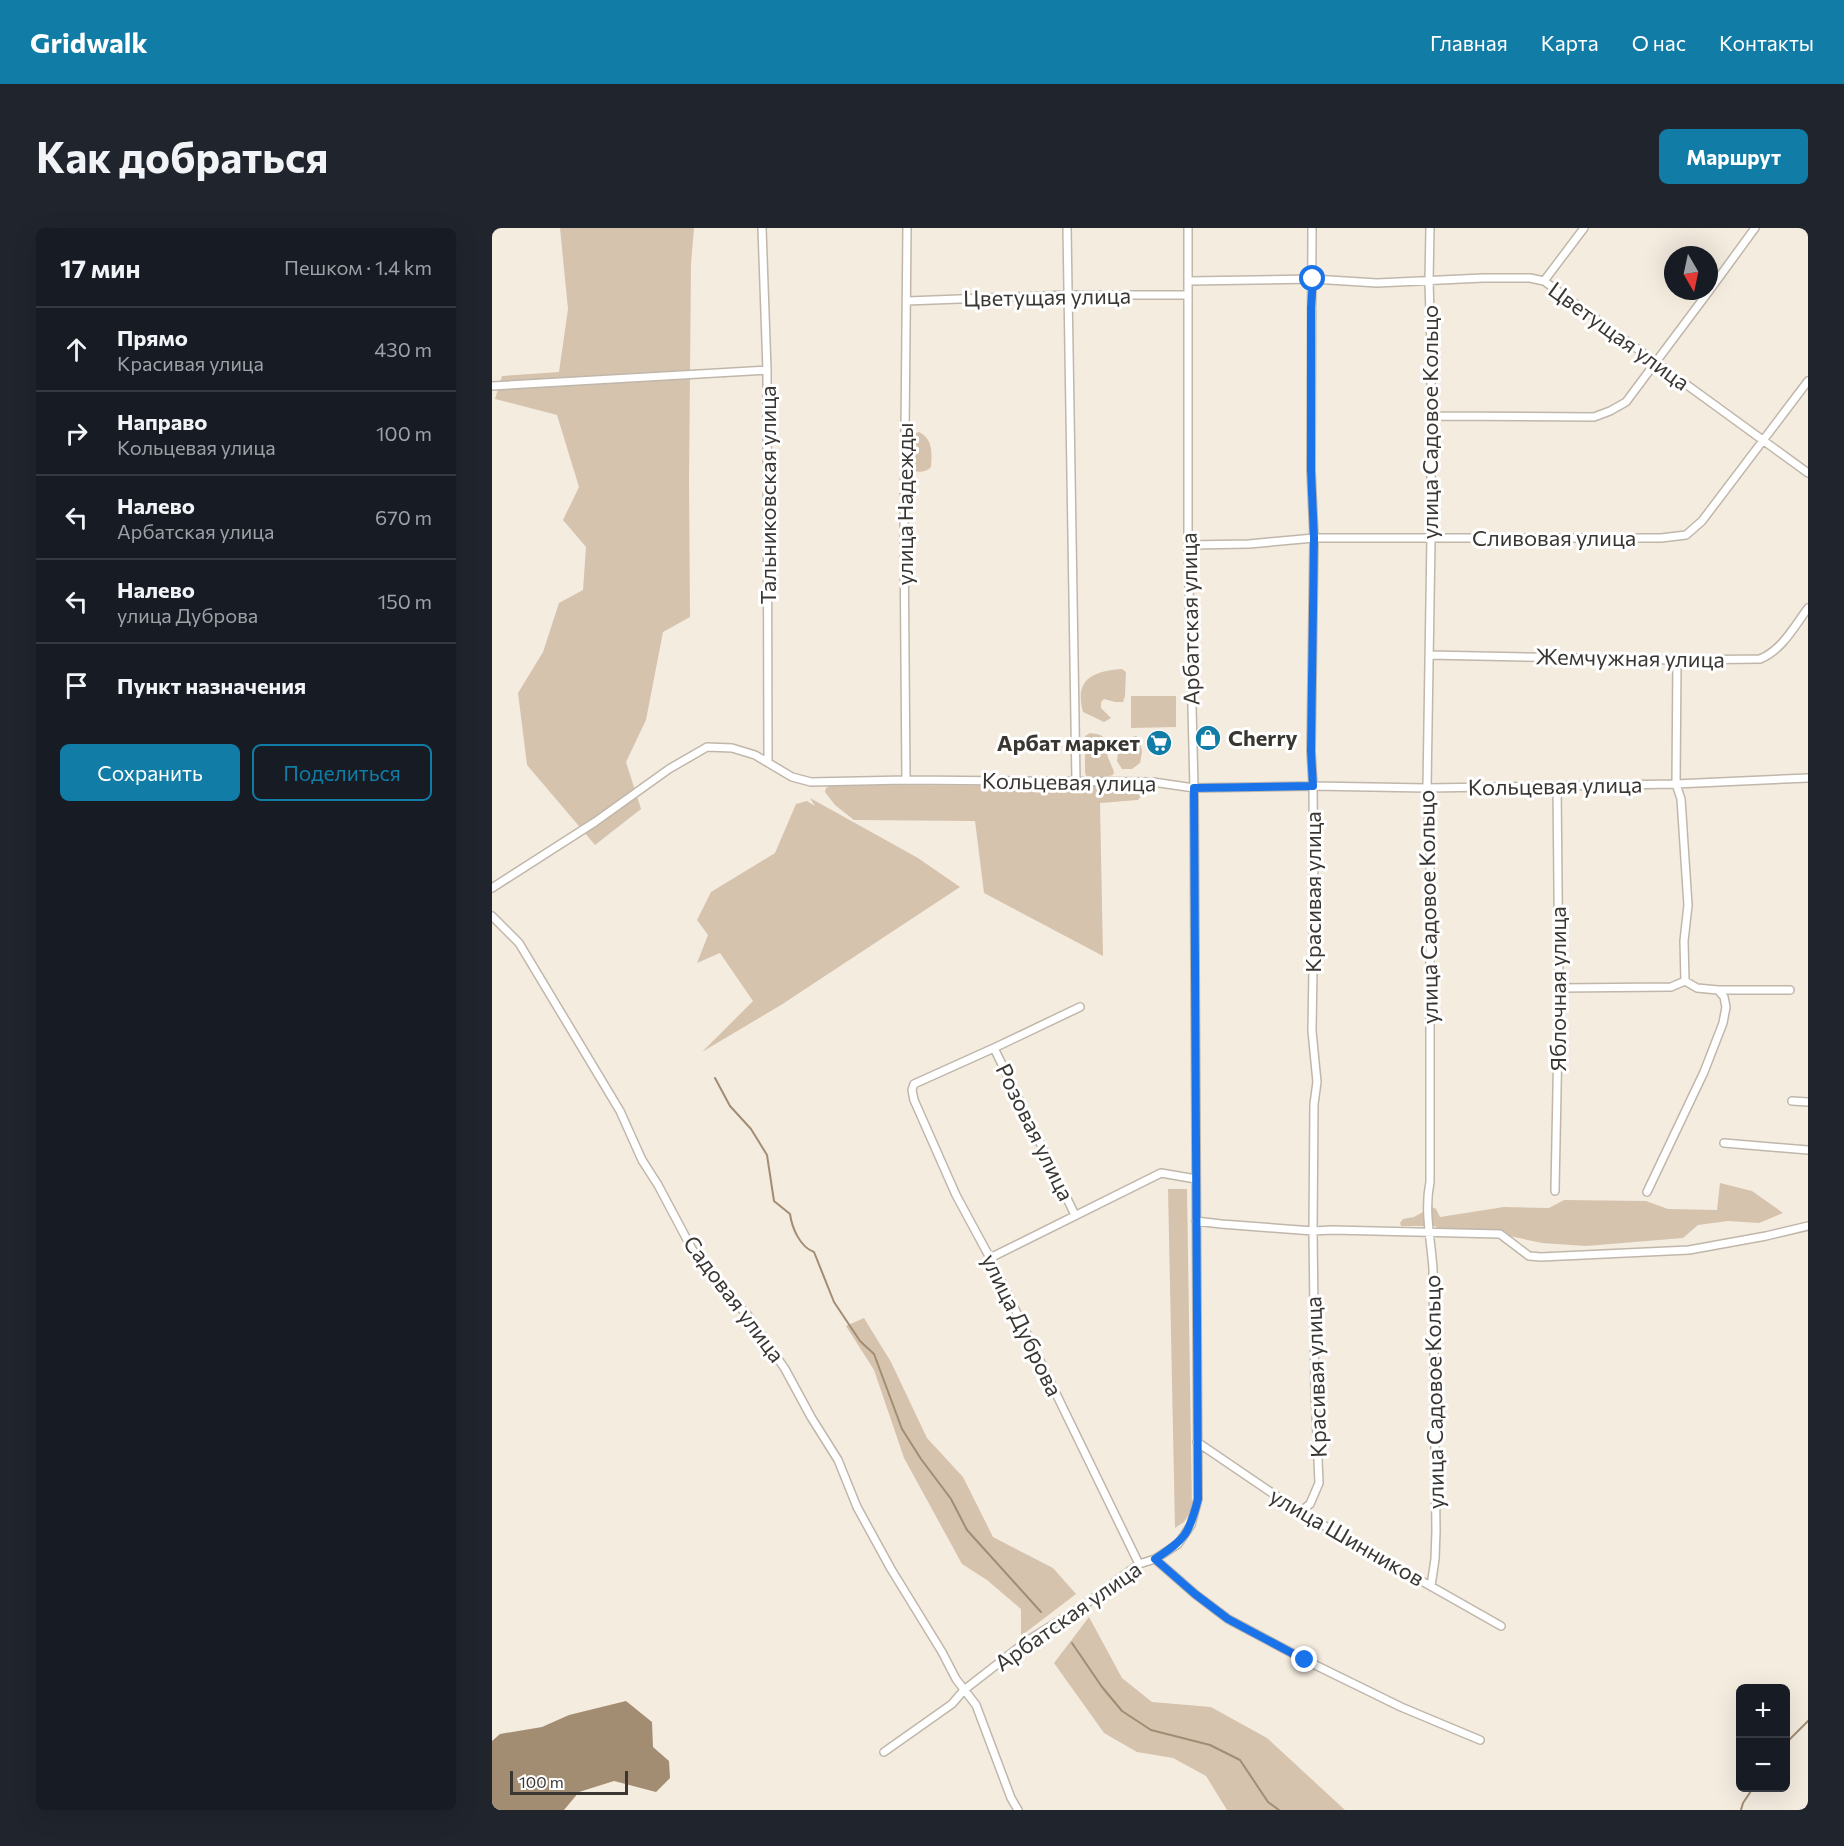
<!DOCTYPE html>
<html lang="ru">
<meta charset="utf-8">
<style>
:root{--surface:#171b24;--page:#20242c;--text:#f1f3f6;--muted:#9ea1a6;--line:#363941;--accent:#117da6}
body{margin:0;font-family:Commissioner,sans-serif;background:var(--page);color:var(--text)}
.controls{position:absolute;right:18px;bottom:18px;display:grid;overflow:hidden;border-radius:9px;box-shadow:0 6px 24px #0002}
.controls button{width:54px;height:54px;display:grid;place-items:center;padding:0;border:0;border-bottom:2px solid var(--line);background:var(--surface);color:var(--text);font:30px sans-serif}
.compass{position:absolute;left:1172px;top:18px;width:54px;height:54px;border-radius:50%;background:var(--surface);box-shadow:0 6px 24px #0002;rotate:171deg}
.scale{position:absolute;left:18px;bottom:15px;width:118px;box-sizing:border-box;padding-left:6px;border:3px solid #3a3632;border-top:0;font-size:16px;line-height:21px;white-space:nowrap;color:#3a3632;-webkit-text-stroke:4px #fff;paint-order:stroke}
.stop{position:absolute;width:18px;height:18px;margin:-14px;border:4px solid #1a73e8;border-radius:50%;background:#fff}
.stop.end{background:#1a73e8;border-color:#fff;box-shadow:0 2px 6px #0008}
.list{margin:0;padding:0;list-style:none}
h2{display:flex;justify-content:space-between;align-items:center;height:78px;margin:0;padding:0 24px;font-size:26px}
h2 small{font-size:20px;font-weight:400;color:var(--muted)}
.list li{display:grid;grid-template-columns:39px 1fr auto;gap:18px;align-items:center;box-sizing:border-box;height:84px;padding:0 24px;border-top:2px solid var(--line)}
.list b{display:block;font-size:22px;white-space:nowrap}
.list p{margin:0;font-size:20px;white-space:nowrap;color:var(--muted)}
.list em{font-size:20px;font-style:normal;color:var(--muted)}
.actions{display:flex;gap:12px;padding:18px 24px}
.actions a{flex:1;padding:14px 0;border:2px solid var(--accent);border-radius:9px;text-align:center;font-size:21px;color:var(--accent)}
.actions .main{background:var(--accent);color:#fff}
.icon{flex:none;width:33px;height:33px;fill:none;stroke:currentColor;stroke-width:2;stroke-linecap:round;stroke-linejoin:round}
.map{position:relative;flex:none;width:1316px;height:1582px;overflow:hidden;border-radius:9px}
header{display:flex;align-items:center;gap:36px;box-sizing:border-box;height:84px;padding:0 30px;background:var(--accent);color:#fff}
header strong{font-size:28px}
nav{display:flex;gap:33px;margin-inline-start:auto;font-size:21px}
.intro{display:flex;align-items:center;justify-content:space-between;box-sizing:border-box;height:144px;padding:0 36px}
h1{margin:0;font-size:42px}
.button{padding:15px 27px;border-radius:9px;background:var(--accent);color:#fff;font-size:21px;font-weight:700}
main{display:flex;gap:36px;padding:0 36px}
aside{flex:1;background:var(--surface);border-radius:9px;box-shadow:0 6px 24px #0002}
.map>svg:first-child{display:block}
.green{fill:#d5c3ae}
.water{fill:#a28d73}
.lines{fill:none;stroke-linecap:round;stroke-linejoin:round}
.stream{stroke:#a28d73;stroke-width:2}
.street-casing{stroke:#c0b7ab;stroke-width:10}
.street{stroke:#fff;stroke-width:7}
.route{stroke:#1a73e8;stroke-width:8}
.labels{text-anchor:middle;stroke-width:6;stroke-linejoin:round;paint-order:stroke}
.street-label{font-size:22px;fill:#3a3632;stroke:#fff}
.poi-label{font-size:22px;font-weight:bold;fill:#3a3632;stroke:#fff;text-anchor:start}
</style>
<header>
<strong>Gridwalk</strong>
<nav><a>Главная</a><a>Карта</a><a>О нас</a><a>Контакты</a></nav>
</header>
<div class="intro"><h1>Как добраться</h1><a class="button">Маршрут</a></div>
<main>
<aside>
<h2>17 мин<small>Пешком · 1.4 km</small></h2>
<ul class="list">
<li><svg class="icon" aria-label="ahead" viewBox="0 0 24 24"><path d="M12 20V5M6 11l6-6 6 6"/></svg><div><b>Прямо</b><p>Красивая улица</p></div><em>430 m</em></li>
<li><svg class="icon" aria-label="right" viewBox="0 0 24 24"><path d="M7 20v-9h11M14 6l5 5-5 5"/></svg><div><b>Направо</b><p>Кольцевая улица</p></div><em>100 m</em></li>
<li><svg class="icon" aria-label="left" viewBox="0 0 24 24"><path d="M17 20v-9H6M10 6l-5 5 5 5"/></svg><div><b>Налево</b><p>Арбатская улица</p></div><em>670 m</em></li>
<li><svg class="icon" aria-label="left" viewBox="0 0 24 24"><path d="M17 20v-9H6M10 6l-5 5 5 5"/></svg><div><b>Налево</b><p>улица Дуброва</p></div><em>150 m</em></li>
<li><svg class="icon" aria-label="arrive" viewBox="0 0 24 24"><path d="M6 21V4h12l-3 4 3 4H6"/></svg><div><b>Пункт назначения</b></div></li>
</ul>
<div class="actions"><a class="main">Сохранить</a><a>Поделиться</a></div>
</aside>
<div class="map">
<svg width="1316" height="1582" viewBox="0 0 1316 1582">
<rect width="100%" height="100%" fill="#f5ece0"/>
<path class="green" d="M68,0h134l-3,36 -2,216 1,137 -27,15 -17,88 -20,42 15,47 -46,36 -68,-80 -9,-72 25,-41 16,-49 24,-13 3,-43 -23,-27 16,-33 -22,-72 -62,-16 7,-23 57,-4 9,-63z
M427,204c14,7 13,21 12,35 -6,6 -14,6 -21,2l2,-35z
M630,441l4,3 -1,24 -2,6h-8l-11,-3 -3,3v6l10,10 -7,4 -21,-10c-9,-33 10,-41 39,-43z
M639,468h45v31l-45,1z
M598,505c17,2 15,5 17,20 1,6 5,13 7,19l-1,3 -12,3 -15,-2 -1,-4v-36z
M644,508l4,3 2,13 -2,11 -8,6h-10l-5,-8 1,-9 10,-4v-10z
M339,557l319,1 -12,14 -38,3 3,153 -119,-63 -9,-72 -121,-1 -19,-15 -10,-13 1,-4z
M318,570l108,60 42,29 -179,118 -79,47 51,-51 -33,-48 -23,10 11,-28 -11,-15 14,-28 64,-39 21,-49 11,-3 8,5z
M1228,955l32,8 31,22 -24,10 -31,-2 -30,4 -15,13 -97,8 -44,-3 -42,-9 -60,-4 -5,-4h-34l-1,-3 3,-4 11,-2 18,-10 4,2 4,8 64,-10 45,1 15,-8 82,1 22,8 49,1z
M676,961h19l5,321 -8,12 -9,6z
M372,1090l27,44 36,76 36,39 30,60 60,31 23,26 -55,42v-27l-34,-29 -25,-16 -58,-106 -30,-88 -28,-44z
M597,1389l33,61 30,24 59,5 56,31 78,72h-118l-21,-34 -33,-18 -36,-6 -33,-19 -50,-70z"/>
<path class="water" d="M134,1473l26,21 1,25 16,14 1,17 -14,14 -42,-11 -35,11 -15,18h-72v-69l8,-7 42,-7 27,-12z"/>
<g class="lines">
<path class="stream" d="M223,850l15,28 21,23 16,26 7,46 16,13c2,14 10,33 24,38l20,50 26,39 14,13 28,75 19,30 30,40 16,31 74,82
M580,1415l30,44 20,24 29,19 59,15 30,15 28,42 11,8
M1294,1515l22,-22
M1249,1582l2,-7 10,-15"/>
<g class="street-casing">
<path id="street" d="M270,0l5,142 1,392
M575,0l9,553
M938,0l-1,53 2,68v189l-4,250 3,59v335c-6,29 1,57 3,87l3,262 -1,28 -4,27
M697,53l124,-2 64,4 106,-5h47l14,3 264,192
M1052,53l40,-53
M1217,63l46,-63
M415,73l161,-6h120
M0,158l275,-16
M940,188l162,1 16,-6 16,-9 83,-111
M696,317l61,-1 65,-6h347l25,-3 16,-14 106,-140
M937,427l248,5 83,-1c22,-9 34,-32 48,-51
M414,552l-2,-245 3,-307
M0,660l103,-66 74,-53 38,-22 25,1 23,7 37,22 19,5 95,-2 247,2 41,6 119,-2 114,2 249,-4 132,-6
M0,688l27,27 101,168 22,49 16,25 34,64 34,46 21,19 38,55 26,48 27,43 19,47 34,62 51,83 14,27 20,26 35,93 7,12
M1067,760l112,-1 14,-6
M1226,762h72
M588,779l-86,41 -80,36 -2,6 2,10 42,95 34,63 149,306
M502,820l81,167
M1300,873l16,1
M1232,915l84,7
M1063,963l4,-203 -2,-202
M1155,964l57,-120 19,-49 3,-16 -2,-10 -6,-7 -21,-2 -12,-7 -1,-40 4,-36 -7,-106 -5,-15 1,-124
M704,993l25,3 92,7 19,-1 168,4 29,22 12,1 148,-7 77,-14 42,-10
M498,1030l171,-85 35,6
M705,1214l103,70 201,114
M808,1284l10,-8 9,-21 -4,-92 -2,-160 1,-127 3,-22 -5,-51 2,-125 -1,-120 -2,-35 3,-213 -3,-68 1,-242
M663,1331l40,35 33,25 77,41 96,47 79,33
M392,1524l68,-48 12,-14 63,-49 56,-35 56,-42 16,-5 23,-15 13,-19 7,-26 -4,-711 -6,-243v-317"/>
</g>
<use href="#street" class="street"/>
</g>
<g class="lines">
<path class="route" d="M813,1432l-77,-41 -33,-25 -40,-35c30,-20 34,-24 43,-60l-4,-711 119,-2 -2,-35 3,-213 -3,-68v-162l2,-29"/>
</g>
<defs>
<g id="shop-disc" transform="scale(1.35)"><circle r="9.5" fill="#117da6" stroke="#fff"/><path d="M-5-2.5h2.3a2.7 3.5 0 0 1 5.4 0H5L5.5 6h-11ZM-1.5-2.5h3a1.5 2.3 0 0 0-3 0Z" fill="#fff"/></g>
<g id="supermarket-disc" transform="scale(1.35)"><circle r="9.5" fill="#117da6" stroke="#fff"/><path d="M-6-5.5h2.5l.6 2H6L4.5 2H-2.5L-4.4-4H-6ZM-1.5 3.2a1.3 1.3 0 1 0 .1 0ZM3 3.2a1.3 1.3 0 1 0 .1 0Z" fill="#fff"/></g>
</defs>
<g fill-rule="evenodd">
<use href="#shop-disc" x="716" y="510"/>
<use href="#supermarket-disc" x="667" y="515"/>
</g>
<g class="labels">
<g class="street-label">
<text transform="translate(555 69) rotate(-1)" y="8">Цветущая улица</text>
<text transform="translate(1127 108) rotate(36)" y="8">Цветущая улица</text>
<text transform="translate(938 194) rotate(-90)" y="8">улица Садовое Кольцо</text>
<text transform="translate(276 267) rotate(-90)" y="8">Тальниковская улица</text>
<text transform="translate(413 276) rotate(-90)" y="8">улица Надежды</text>
<text x="1062" y="318">Сливовая улица</text>
<text transform="translate(698 391) rotate(-91)" y="8">Арбатская улица</text>
<text transform="translate(1138 430) rotate(1)" y="8">Жемчужная улица</text>
<text transform="translate(577 554) rotate(1)" y="8">Кольцевая улица</text>
<text transform="translate(1063 558) rotate(-1)" y="8">Кольцевая улица</text>
<text transform="translate(821 664) rotate(-90)" y="8">Красивая улица</text>
<text transform="translate(936 679) rotate(-91)" y="8">улица Садовое Кольцо</text>
<text transform="translate(1066 761) rotate(-90)" y="8">Яблочная улица</text>
<text transform="translate(543 904) rotate(64)" y="8">Розовая улица</text>
<text transform="translate(242 1071) rotate(53)" y="8">Садовая улица</text>
<text transform="translate(530 1097) rotate(64)" y="8">улица Дуброва</text>
<text transform="translate(824 1149) rotate(-92)" y="8">Красивая улица</text>
<text transform="translate(942 1164) rotate(-91)" y="8">улица Садовое Кольцо</text>
<text transform="translate(855 1309) rotate(30)" y="8">улица Шинников</text>
<text transform="translate(576 1388) rotate(-35)" y="8">Арбатская улица</text>
</g>
<g class="poi-label">
<text x="736" y="518">Cherry</text>
<text x="648" y="523" text-anchor="end">Арбат маркет</text>
</g>
</g>
</svg>
<div class="controls">
<button>+</button>
<button>−</button>
</div>
<svg class="compass" viewBox="-18 -18 36 36"><path d="M0-13l5 13h-10z" fill="#e53935"/><path d="M0 13l5-13h-10z" fill="#9ea1a6"/></svg>
<div class="scale">100 m</div>
<div class="stop" style="left:821px;top:51px"></div>
<div class="stop end" style="left:813px;top:1432px"></div>
</div>
</main>
